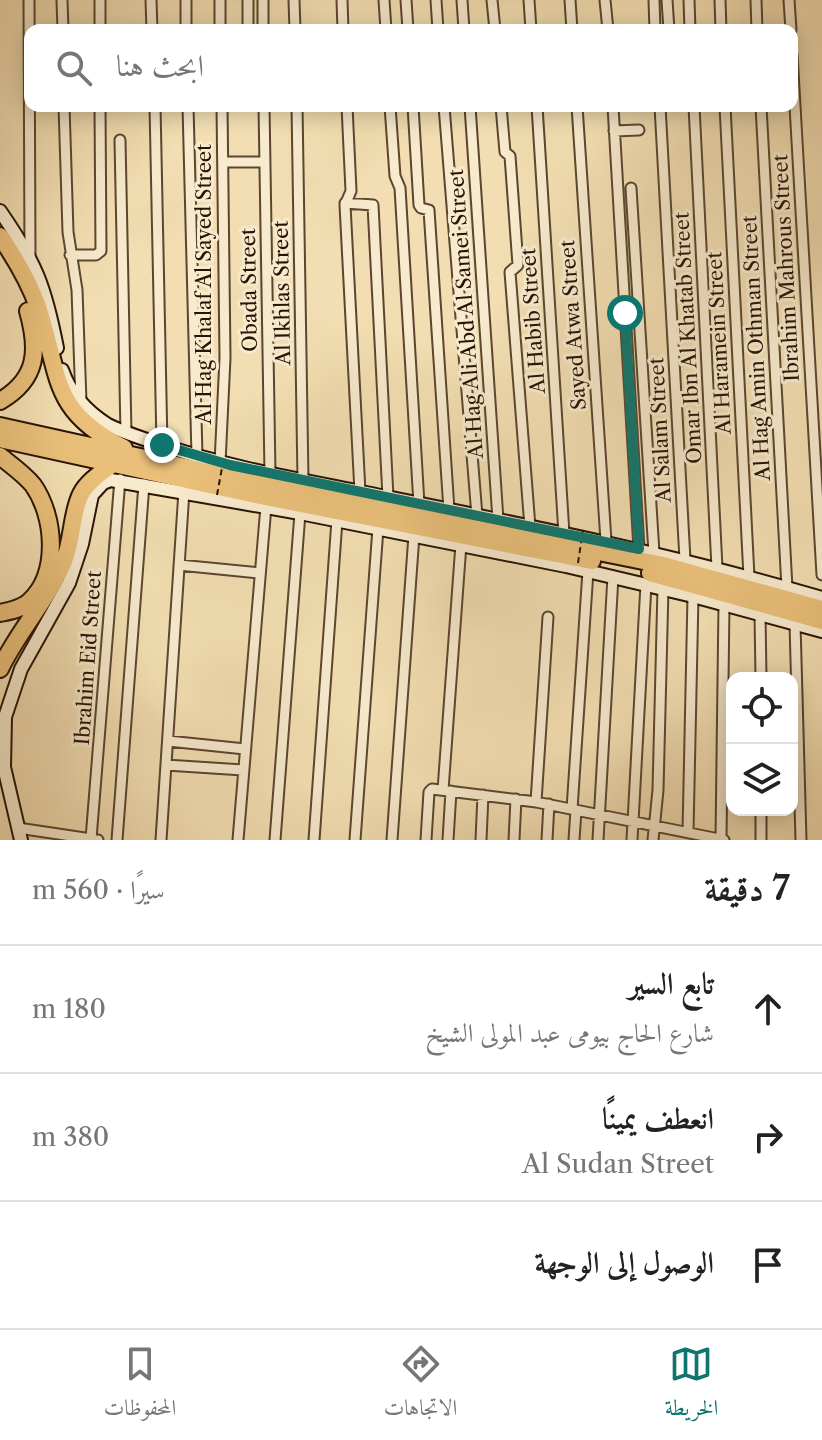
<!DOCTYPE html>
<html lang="ar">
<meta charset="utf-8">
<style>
:root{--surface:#fff;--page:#f2f2f2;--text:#222;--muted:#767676;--line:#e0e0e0;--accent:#0f766e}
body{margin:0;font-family:"Libre Caslon Text",Amiri,serif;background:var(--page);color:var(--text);direction:rtl}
.controls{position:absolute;right:24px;bottom:24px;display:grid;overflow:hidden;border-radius:16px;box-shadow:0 4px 20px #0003}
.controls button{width:72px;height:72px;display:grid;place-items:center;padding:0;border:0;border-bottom:2px solid var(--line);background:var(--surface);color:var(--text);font:40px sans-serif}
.stop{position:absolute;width:24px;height:24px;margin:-18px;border:6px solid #0f766e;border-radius:50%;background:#fff}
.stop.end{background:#0f766e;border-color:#fff;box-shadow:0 2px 8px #0008}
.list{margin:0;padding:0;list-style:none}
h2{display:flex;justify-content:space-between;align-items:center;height:104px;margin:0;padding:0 32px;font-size:34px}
h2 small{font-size:26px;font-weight:400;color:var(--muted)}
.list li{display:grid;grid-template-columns:52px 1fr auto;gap:24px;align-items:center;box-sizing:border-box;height:128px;padding:0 32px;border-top:2px solid var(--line)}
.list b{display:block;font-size:30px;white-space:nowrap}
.list p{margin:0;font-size:26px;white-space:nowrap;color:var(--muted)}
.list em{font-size:26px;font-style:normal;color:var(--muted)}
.icon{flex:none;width:44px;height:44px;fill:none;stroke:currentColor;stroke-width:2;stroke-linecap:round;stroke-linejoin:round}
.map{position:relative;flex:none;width:822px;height:840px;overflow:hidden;direction:ltr}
.search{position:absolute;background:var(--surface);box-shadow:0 4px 20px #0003;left:24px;right:24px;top:24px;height:88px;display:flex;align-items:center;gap:20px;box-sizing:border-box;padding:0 28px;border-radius:16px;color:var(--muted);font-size:30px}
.sheet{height:488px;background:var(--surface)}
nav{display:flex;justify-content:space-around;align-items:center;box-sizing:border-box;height:112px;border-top:2px solid var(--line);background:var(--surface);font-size:22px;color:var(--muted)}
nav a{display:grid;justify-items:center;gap:4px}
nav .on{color:var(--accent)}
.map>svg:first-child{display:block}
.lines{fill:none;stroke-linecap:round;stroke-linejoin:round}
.street-casing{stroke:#5a4630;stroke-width:13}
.secondary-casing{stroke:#281304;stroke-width:16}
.highway-casing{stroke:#281304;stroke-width:20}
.street{stroke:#f7eacd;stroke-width:9}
.secondary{stroke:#f7eacd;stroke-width:12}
.highway{stroke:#e9bf79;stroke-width:16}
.path-bridge{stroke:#281304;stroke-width:2;stroke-dasharray:6 4;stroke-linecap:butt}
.route{stroke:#0f766e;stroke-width:10}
.labels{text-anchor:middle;stroke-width:6;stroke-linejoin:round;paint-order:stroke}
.street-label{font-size:20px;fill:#281304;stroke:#f7eacd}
</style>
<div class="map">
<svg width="822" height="840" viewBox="0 0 822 840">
<rect width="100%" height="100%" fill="#f2deb2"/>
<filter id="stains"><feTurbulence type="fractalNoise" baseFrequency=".0025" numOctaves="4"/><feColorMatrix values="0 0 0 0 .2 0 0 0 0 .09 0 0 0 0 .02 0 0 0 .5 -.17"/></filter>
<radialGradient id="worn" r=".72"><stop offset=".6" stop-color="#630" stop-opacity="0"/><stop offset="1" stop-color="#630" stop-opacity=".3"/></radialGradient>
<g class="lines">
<g class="street-casing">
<path id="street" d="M29,0l1,256
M62,0l1,30
M100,0v30
M151,0l1,30
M186,0v30
M220,0v30
M248,0v30
M263,0v30
M294,0l1,30
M342,0l1,30
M384,0l2,30
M406,0l2,30
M436,0l2,30
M462,0l2,30
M492,0l3,30
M529,0l2,30
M570,0l2,30
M605,0l3,30
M654,0l1,30
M667,0l2,30
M689,0l1,30
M720,0l1,30
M756,0l1,30
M789,0l2,30
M792,54l30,521
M64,106l4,126 9,58 4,112
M155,106l7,339
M188,106l9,350
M264,106l6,367
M297,106l6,374
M347,106l4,85 -6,14 15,287
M390,106l5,70 5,12 19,316
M413,106l6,99 2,3 8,2 20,300
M444,106l33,410
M470,106l28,414
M501,106l4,46 5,4 8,109 -8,7 20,255
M537,106l27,428
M577,106l29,435
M613,106l26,443
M660,106l25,454
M694,106l23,462
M725,106l24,471
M761,106l26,482
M614,131l25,-1
M120,140l6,293
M223,162h42
M631,188l23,365
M345,203l28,2 15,292
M70,255h26l5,-4 -1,-145
M220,463l5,-105 -3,-252
M179,565l81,8
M760,614l1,64
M795,624l6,216
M168,741l77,8
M166,765l77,5
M443,790l18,-246
M536,802l12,-185
M572,809l16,-238
M761,810v30
M18,828l80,12
M688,832l5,-236
M91,839l29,-360
M721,839l3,-235
M117,840l27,-356
M161,840l23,-349
M238,840l28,-334
M275,840l25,-327
M314,840l23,-320
M355,840l23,-312
M392,840l22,-305
M426,840l3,-48 3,-3 104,13 188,38
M448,840l3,-49
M481,840l2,-45
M514,840l2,-41
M547,840l2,-36
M574,840l2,-30
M598,840l15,-264
M632,840l14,-256
M653,840l5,-50 5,-202"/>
</g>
<g class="secondary-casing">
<path id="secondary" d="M0,211c36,52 45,75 57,137
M62,370c8,23 25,42 46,55 16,8 34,13 51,19 67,23 137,35 207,49 153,31 306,61 456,105
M21,840l-17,-73 1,-50 16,-48 48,-86 13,-39 10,-49 11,-12 8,-3 189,33 266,53 127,30 129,35"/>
</g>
<g class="highway-casing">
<path id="highway" d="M0,236c15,22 29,45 38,71 23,69 11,103 86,141
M0,401c38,-22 39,-51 28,-90
M0,426l262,58 401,81 159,44
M0,439l260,57 332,65
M0,456c11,9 24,18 33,29 22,31 27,89 -4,117 -8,7 -19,9 -29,11
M650,573l172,48
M0,669c18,-38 48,-69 64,-108 9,-21 7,-47 17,-67 7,-13 20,-21 32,-30"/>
</g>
<use href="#street" class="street"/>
<use href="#secondary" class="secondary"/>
<use href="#highway" class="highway"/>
<path class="path-bridge" d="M217,495l7,-38
M578,563l5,-33"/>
</g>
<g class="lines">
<path class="route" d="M162,445l68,20 409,84 -14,-236"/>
</g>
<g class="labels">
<g class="street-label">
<text transform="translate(786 268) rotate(-93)" y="7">Ibrahim Mahrous Street</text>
<text transform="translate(204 284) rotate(-90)" y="7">Al Hag Khalaf Al Sayed Street</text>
<text transform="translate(249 290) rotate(-91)" y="7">Obada Street</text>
<text transform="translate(282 293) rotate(-91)" y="7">Al Ikhlas Street</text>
<text transform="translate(466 314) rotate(-94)" y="7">Al Hag Ali Abd Al Samei Street</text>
<text transform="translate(533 321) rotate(-94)" y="7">Al Habib Street</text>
<text transform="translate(573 325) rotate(-94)" y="7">Sayed Atwa Street</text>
<text transform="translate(688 338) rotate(-93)" y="7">Omar Ibn Al Khatab Street</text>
<text transform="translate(719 343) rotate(-93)" y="7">Al Haramein Street</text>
<text transform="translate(756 348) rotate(-93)" y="7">Al Hag Amin Othman Street</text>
<text transform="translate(660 430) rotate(-93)" y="7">Al Salam Street</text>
<text transform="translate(88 658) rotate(-86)" y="7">Ibrahim Eid Street</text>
</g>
</g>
<rect width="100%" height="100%" filter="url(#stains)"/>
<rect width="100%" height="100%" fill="url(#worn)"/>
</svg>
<div class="controls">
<button><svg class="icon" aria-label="locate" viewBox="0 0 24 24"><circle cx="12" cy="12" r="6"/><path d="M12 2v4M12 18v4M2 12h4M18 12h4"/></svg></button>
<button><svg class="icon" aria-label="layers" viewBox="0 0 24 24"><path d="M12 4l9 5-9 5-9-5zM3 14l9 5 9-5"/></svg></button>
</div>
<div class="stop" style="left:625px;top:313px"></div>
<div class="stop end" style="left:162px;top:445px"></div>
<div class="search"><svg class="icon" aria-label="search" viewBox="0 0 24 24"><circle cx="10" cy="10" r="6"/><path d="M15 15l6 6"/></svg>ابحث هنا</div>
</div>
<section class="sheet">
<h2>7 دقيقة<small>سيرًا · 560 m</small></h2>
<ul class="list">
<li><svg class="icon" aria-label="ahead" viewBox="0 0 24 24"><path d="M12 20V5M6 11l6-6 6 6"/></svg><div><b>تابع السير</b><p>شارع الحاج بيومى عبد المولى الشيخ</p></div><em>180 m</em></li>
<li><svg class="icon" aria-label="right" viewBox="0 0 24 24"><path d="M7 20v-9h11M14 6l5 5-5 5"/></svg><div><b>انعطف يمينًا</b><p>Al Sudan Street</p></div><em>380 m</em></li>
<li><svg class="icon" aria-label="arrive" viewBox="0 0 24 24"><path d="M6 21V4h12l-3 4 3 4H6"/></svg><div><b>الوصول إلى الوجهة</b></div></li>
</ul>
</section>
<nav>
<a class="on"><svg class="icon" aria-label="map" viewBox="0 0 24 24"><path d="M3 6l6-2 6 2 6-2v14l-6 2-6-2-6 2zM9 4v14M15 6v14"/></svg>الخريطة</a>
<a><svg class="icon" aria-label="directions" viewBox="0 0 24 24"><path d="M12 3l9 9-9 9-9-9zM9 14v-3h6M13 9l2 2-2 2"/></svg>الاتجاهات</a>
<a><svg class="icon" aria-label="saved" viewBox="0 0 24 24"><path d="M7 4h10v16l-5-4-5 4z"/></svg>المحفوظات</a>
</nav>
